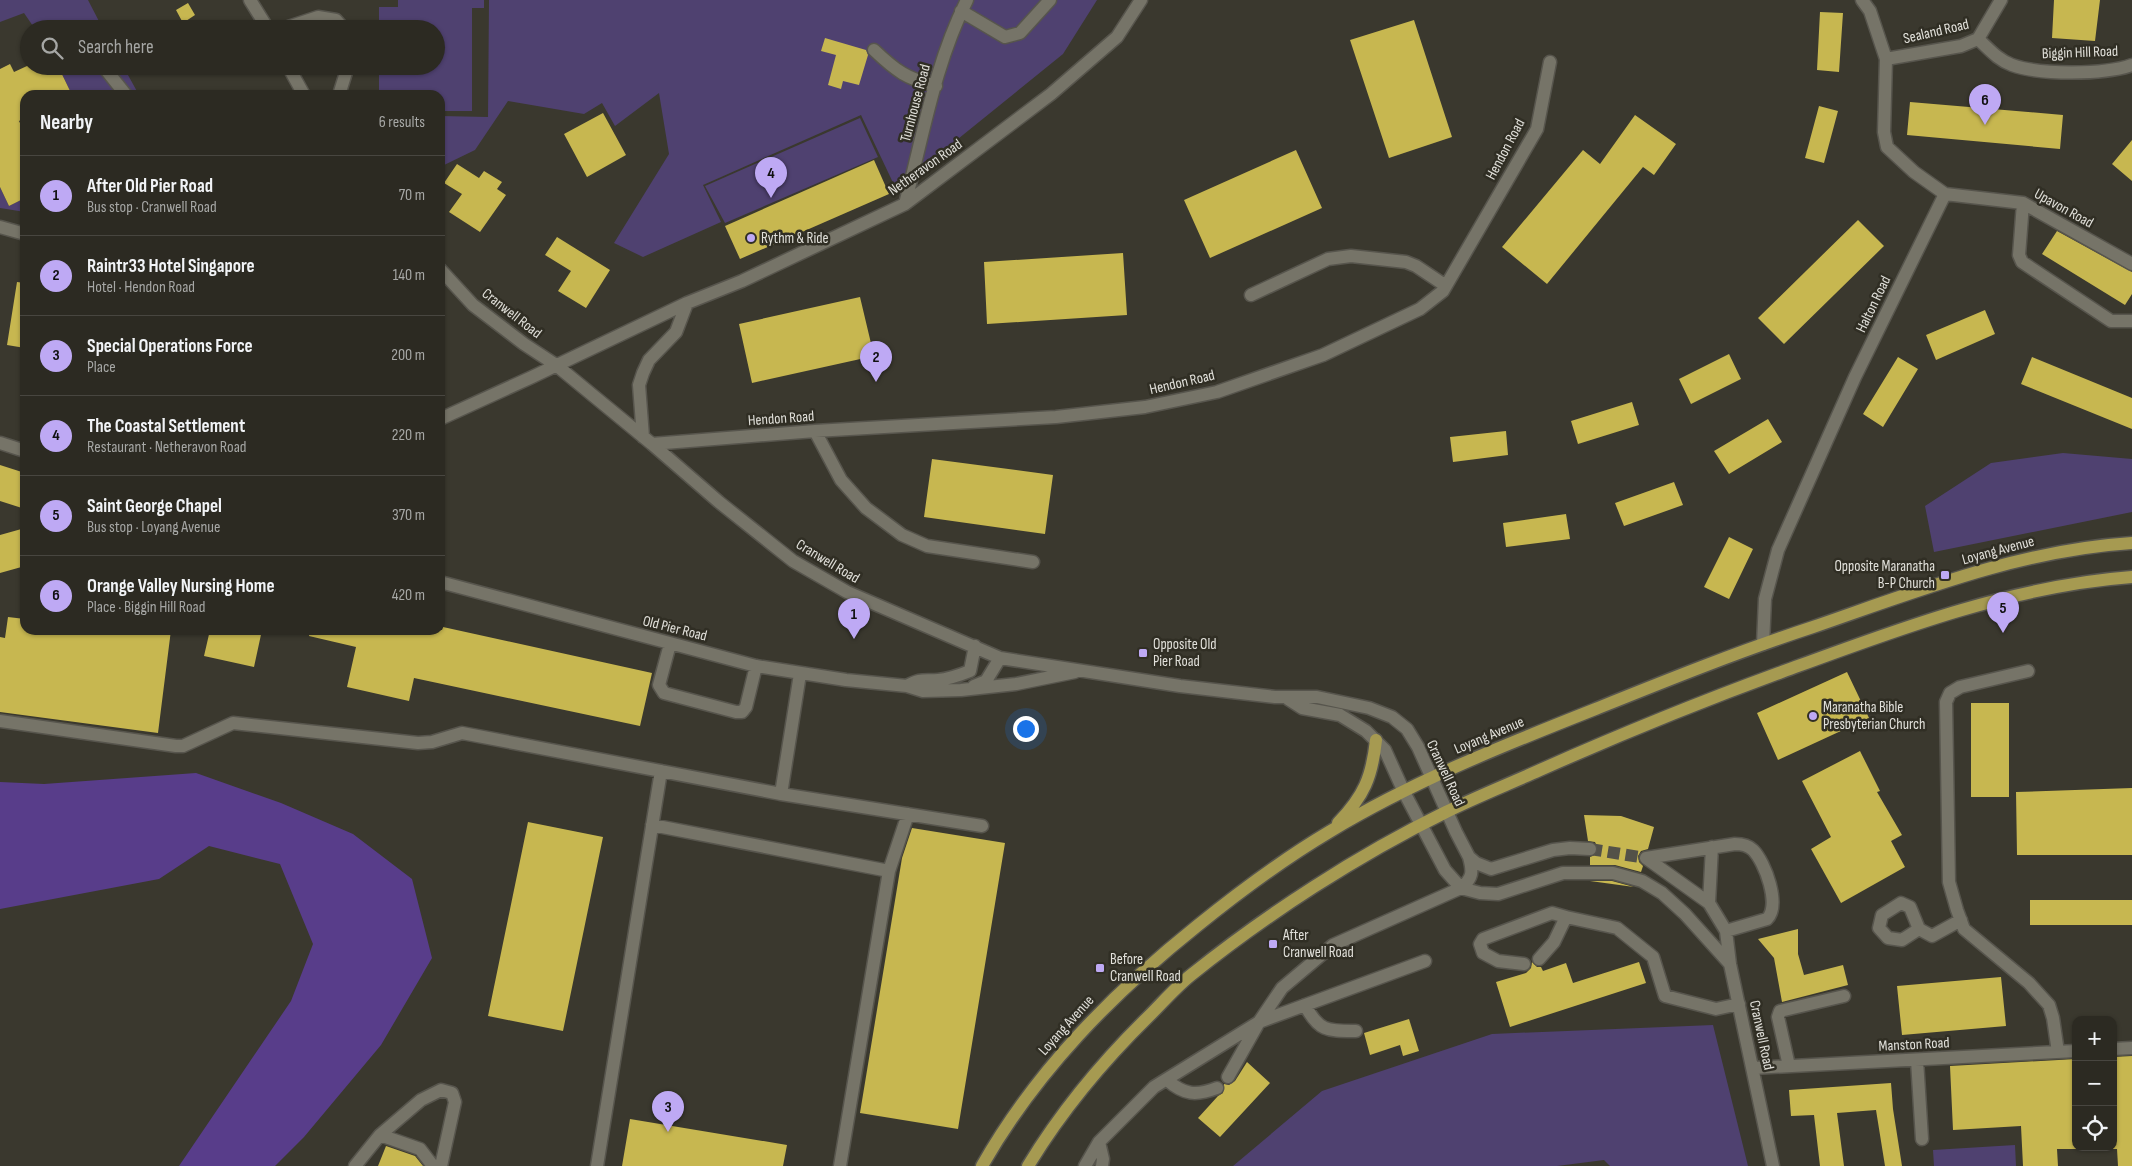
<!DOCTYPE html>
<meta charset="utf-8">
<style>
:root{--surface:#2c2a22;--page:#34322a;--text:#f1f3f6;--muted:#a6a7a5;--line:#484640;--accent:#bea9f4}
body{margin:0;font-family:"Sofia Sans Condensed",sans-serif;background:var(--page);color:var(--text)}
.controls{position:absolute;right:15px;bottom:15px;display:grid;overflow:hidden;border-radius:10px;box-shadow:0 1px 4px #0004}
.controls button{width:45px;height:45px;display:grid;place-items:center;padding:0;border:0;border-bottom:1px solid var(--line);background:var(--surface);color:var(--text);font:25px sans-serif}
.you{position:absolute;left:1025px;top:728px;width:18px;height:18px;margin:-12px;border:4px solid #fff;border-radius:50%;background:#1a73e8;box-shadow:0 0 0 8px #1a73e833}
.badge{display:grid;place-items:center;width:32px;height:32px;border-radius:50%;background:var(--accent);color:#111;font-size:16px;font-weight:700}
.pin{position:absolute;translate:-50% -41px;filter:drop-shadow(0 1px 2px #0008)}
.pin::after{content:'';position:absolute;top:26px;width:18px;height:15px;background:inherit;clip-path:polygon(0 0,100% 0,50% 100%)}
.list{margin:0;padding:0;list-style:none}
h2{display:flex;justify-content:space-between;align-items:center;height:65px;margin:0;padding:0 20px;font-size:21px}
h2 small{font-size:16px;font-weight:400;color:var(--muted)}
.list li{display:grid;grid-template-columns:32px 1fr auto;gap:15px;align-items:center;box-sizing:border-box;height:80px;padding:0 20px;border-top:1px solid var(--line)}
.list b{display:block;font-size:19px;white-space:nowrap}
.list p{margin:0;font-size:16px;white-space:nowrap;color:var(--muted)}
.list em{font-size:16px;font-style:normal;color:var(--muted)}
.icon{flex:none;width:28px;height:28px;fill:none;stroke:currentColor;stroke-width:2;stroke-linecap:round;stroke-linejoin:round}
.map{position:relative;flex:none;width:2132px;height:1166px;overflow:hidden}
.search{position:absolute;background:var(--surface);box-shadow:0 1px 4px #0004;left:20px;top:20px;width:425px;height:55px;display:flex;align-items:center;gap:12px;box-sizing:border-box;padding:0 18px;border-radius:28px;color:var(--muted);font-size:19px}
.panel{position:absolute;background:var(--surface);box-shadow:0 1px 4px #0004;left:20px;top:90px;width:425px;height:545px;border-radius:15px}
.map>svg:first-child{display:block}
.green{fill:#4f4170}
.water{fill:#583d8a}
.building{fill:#c7b750}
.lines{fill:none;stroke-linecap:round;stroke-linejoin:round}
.minor-tunnel{stroke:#535148;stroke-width:12;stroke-dasharray:12 6;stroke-linecap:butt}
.minor-casing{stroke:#57554d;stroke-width:15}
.major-casing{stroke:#57554d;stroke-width:15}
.minor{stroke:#767468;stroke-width:12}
.major{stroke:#a69a51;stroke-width:12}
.poi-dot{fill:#bea9f4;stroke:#302e24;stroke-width:2}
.labels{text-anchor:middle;stroke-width:5;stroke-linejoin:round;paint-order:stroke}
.street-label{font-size:15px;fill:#e1e0da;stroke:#302e24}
.poi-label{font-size:15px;fill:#e1e0da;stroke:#302e24;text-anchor:start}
</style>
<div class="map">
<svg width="2132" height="1166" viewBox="0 0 2132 1166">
<rect width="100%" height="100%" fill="#3a382e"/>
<path class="green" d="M0,0h88l15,29h-68l-11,-16 -24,9z
M398,0h86v8h-12v103h-32v-16h-61v-29h57v-37h-57v-22h19z
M489,0h608l-34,54 -167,135 -35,-74 -158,70 18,37 -78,35 -29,-14 55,-89 -10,-61 -44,33 -13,-23 -18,11 -76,-13 -33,49 -35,17v-51l48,1z
M58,66h65l16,29h-67z
M860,118l18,39 -153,66 -20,-37z
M0,187l9,19 16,-8v14l-25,-4z
M2063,453l69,6v53l-198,40 -9,-46 66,-43z
M1713,1025l35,141h-138l-6,-6 -47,6h-324l89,-75 170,-57z
M2015,1145l1,21h-82l-1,-16z"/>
<path class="water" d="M196,773l85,30 72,31 59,45 20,79 -51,87 -77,92 -29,29h-96l112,-165 22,-57 -33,-80 -71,-18 -50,33 -159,30v-127l44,2z"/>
<path class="building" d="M2054,0h46l-5,41 -43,-3z
M188,3l7,12 -12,8 -7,-13z
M1820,12l23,1 -4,59 -22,-2z
M1414,20l38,117 -63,21 -39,-118z
M825,38l41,12 2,5 -9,30 -16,-4 -2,8 -13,-4 8,-30 -15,-4z
M10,64l4,8 13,-6h31l14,29h-47v23l-6,3 6,12v65l-16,8 -9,-19v-118z
M1910,102l153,13 -3,34 -153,-14z
M1819,106l19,5 -14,52 -19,-5z
M603,113l23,42 -39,22 -23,-43z
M1635,115l41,29 -22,31 -11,-8 -96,117 -45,-37 81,-97 17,14z
M2132,140v41l-20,-17z
M1296,150l26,58 -112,50 -26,-58z
M874,160l15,34 -149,65 -15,-33z
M457,164l22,14 5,-7 18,11 -5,7 9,6 -26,37 -31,-20 13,-18 -18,-11z
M1858,220l26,26 -100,98 -26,-26z
M2057,231l75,41v22l-7,11 -83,-51z
M557,237l53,33 -24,38 -28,-17 13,-20 -26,-16z
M1123,253l4,62 -140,9 -3,-62z
M17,282l8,1v65l-18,-3z
M860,297l14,59 -122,27 -13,-59z
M1985,310l10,24 -59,26 -10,-25z
M1729,354l12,25 -50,25 -12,-25z
M1898,357l20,12 -35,58 -20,-13z
M2032,357l100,41v31l-111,-45z
M1632,402l7,23 -61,19 -7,-23z
M1768,419l14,23 -53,32 -15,-23z
M1506,431l2,24 -55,7 -3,-25z
M932,459l121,16 -8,59 -121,-17z
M0,465l25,8v36l-25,-8z
M1674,482l9,23 -59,21 -9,-23z
M1566,514l4,25 -64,8 -3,-24z
M25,528v38l-25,7v-38z
M1729,537l24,12 -24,50 -25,-12z
M8,617l17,2v11h146l-13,103 -158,-21v-75l5,1z
M443,627l209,46 -12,53 -226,-48 -5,23 -62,-14 9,-40 -47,-11 1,-6h132z
M210,630h52l-8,37 -50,-11z
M1847,672l22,46 -91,42 -21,-47z
M1971,703h38v94h-38z
M1860,751l20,40 -3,1 25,43 -11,6 14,26 -64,36 -30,-54 20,-12 -29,-56z
M2132,788v67h-115l-1,-63z
M1584,815l37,1 33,11 -6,22 -7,2 -3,5 1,6 4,4 -2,6 -26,-7h-25v-8l7,-3 1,-5 -3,-7 -7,-1z
M528,822l75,15 -40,194 -75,-15z
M912,828l93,15 -47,286 -98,-16 42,-255z
M1612,881l22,6 -44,-6z
M2030,900h102v25h-102z
M1798,929v25l6,21 39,-10 5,20 -66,17 -8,-44 -16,-19z
M1532,962l5,5h4l2,4 23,-8 7,20 66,-21 7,21 -136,44 -14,-45 30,-9 5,-5z
M2001,977l5,49 -104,9 -5,-49z
M1409,1019l10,32 -16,5 -3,-11 -30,10 -6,-22z
M2132,1056v110h-14l-1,-17h-4v-92z
M2076,1059v90h-19l1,17h-35l-2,-40 -68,4 -3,-64z
M1247,1062l23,21 -50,54 -22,-19 20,-22 5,-3 1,-9 5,1 6,-4z
M1891,1083l2,26 9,57h-17l-9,-56 -39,3 7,53h-24l-6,-51 -23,1 -2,-26z
M630,1119l157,26 -4,21h-161z
M386,1146l29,10 8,10h-45z"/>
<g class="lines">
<path class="minor-tunnel" d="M1590,849l56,9"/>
<g class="minor-casing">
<path id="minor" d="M250,0l18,29
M1862,0l8,11 16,48 -2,73 3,15 27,25 31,22 78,9 109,61
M961,11l44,26 15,-4 30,-33
M282,29l36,-12 18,3 8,9
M1978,39c11,10 20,21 34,26 28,10 92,10 120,0
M874,50c22,21 33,29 62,36
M1886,59l75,-13 17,-7 23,-39
M103,66l23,29
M288,66l16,29
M339,95l9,-29
M2023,203l-4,52 3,7 89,59h21
M905,204c18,-68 30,-141 62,-204
M0,227l25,7
M440,269l33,36 51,39 32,21 96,79 67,58 74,59 54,31 153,66 180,28 95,11h42l52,11 23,9 15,12 11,18 38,85 13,25 7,6 15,6 62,-19 17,-2 20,1
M1251,295l77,-36 23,-3 55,6 10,4 30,20
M440,419l92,-42 155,-74 55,-22 163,-77 146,-110 66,-57 24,-37
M815,431l26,49 25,28 36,27 25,11 106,16
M643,437l-4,-52 4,-12 6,-13 27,-28 11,-29
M0,443l25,8
M652,444l163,-13 241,-14 89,-10 72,-15 106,-37 97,-46 23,-18 94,-162 13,-67
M440,582l316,84 90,14 61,6 16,5 38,-1 55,-6 59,-12
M670,644l-11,41 5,8 72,19h6l4,-5 10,-41
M1763,644l2,-45 13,-49 77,-173 90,-183
M2028,671l-68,16 -10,6 -4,9 3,180 8,28 7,19 65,54 20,22 4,13 5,34
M907,686c14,-8 17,-5 31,-6 12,-1 22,-5 32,-9l5,-25
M974,686l12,-5 14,-23
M1288,699l14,9 38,7 26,16 19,19 19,42 41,78 16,18 19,5 18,1 65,-21h50l29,8 20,12 23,21 45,50
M0,721l176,25h7l50,-23 185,20 14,-1 30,-9 319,61 201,32
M781,794l19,-120
M652,825l237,46
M1646,858l63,45 17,28 4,33 43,202
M1646,858l89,-14c7,0 13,1 18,6 12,12 28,55 14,69l-41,12
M1709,903l3,-56
M1566,917l51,11 36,29 12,39 51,13 23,-5
M1919,929l-17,11 -14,-2 -9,-10 3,-13 19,-12 9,4 9,22 13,7 29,-16
M1524,964l-26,-3 -15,-8 -3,-9 3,-5 69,-26 14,4 -12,25 -15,17
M1305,1005c14,27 23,26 51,26
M2113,1049l19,-1
M1917,1060l5,79
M1789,1066l-11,-49 2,-6 64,-15
M1753,1068l323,-17
M1228,1077l31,-55 166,-61
M1167,1080c17,15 29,16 50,8
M380,1135l40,14 13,17
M1099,1142l4,17 -1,7
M355,1166l25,-31 41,-35 20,-10 11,3 3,9 -14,64
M597,1166l64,-395
M840,1166l49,-295 19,-57
M1085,1166l14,-24 55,-55 105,-65 23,-34 51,-43 128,-57c12,-10 12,-16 8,-31"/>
</g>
<g class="major-casing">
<path id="major" d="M1338,823c26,-27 34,-46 38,-83
M982,1166c54,-95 130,-172 215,-240 42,-34 85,-66 132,-94 84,-51 178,-88 269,-124 72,-29 142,-57 215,-81 104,-36 208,-77 319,-84
M1028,1166c34,-56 75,-105 121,-150 14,-14 27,-29 42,-41 76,-61 167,-120 255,-163 30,-15 63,-28 94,-42 79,-35 157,-67 239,-97 114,-42 231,-87 353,-96"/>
</g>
<use href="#minor" class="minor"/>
<use href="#major" class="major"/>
</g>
<g class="poi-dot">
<circle cx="751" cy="238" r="5"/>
<rect x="1940" y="570" width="10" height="10" rx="2.5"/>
<rect x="1138" y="648" width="10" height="10" rx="2.5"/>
<circle cx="1813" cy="716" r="5"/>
<rect x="1268" y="939" width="10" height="10" rx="2.5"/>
<rect x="1095" y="963" width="10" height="10" rx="2.5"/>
</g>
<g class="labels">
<g class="street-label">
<text transform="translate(1936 31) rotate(-13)" y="5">Sealand Road</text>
<text transform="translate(2080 52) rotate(-2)" y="5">Biggin Hill Road</text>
<text transform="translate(915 103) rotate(-75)" y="5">Turnhouse Road</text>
<text transform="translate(1505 149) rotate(-62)" y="5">Hendon Road</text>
<text transform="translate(925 167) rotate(-35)" y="5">Netheravon Road</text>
<text transform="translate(2064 208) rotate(29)" y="5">Upavon Road</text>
<text transform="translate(1873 304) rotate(-64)" y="5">Halton Road</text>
<text transform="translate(512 313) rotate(38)" y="5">Cranwell Road</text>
<text transform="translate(1182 382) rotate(-13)" y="5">Hendon Road</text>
<text transform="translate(781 418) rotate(-4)" y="5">Hendon Road</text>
<text transform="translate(1998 550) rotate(-15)" y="5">Loyang Avenue</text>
<text transform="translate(828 561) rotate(31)" y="5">Cranwell Road</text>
<text transform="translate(675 628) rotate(14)" y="5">Old Pier Road</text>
<text transform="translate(1489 735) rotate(-23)" y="5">Loyang Avenue</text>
<text transform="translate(1446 773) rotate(65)" y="5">Cranwell Road</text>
<text transform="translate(1066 1025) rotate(-48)" y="5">Loyang Avenue</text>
<text transform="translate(1762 1035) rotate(78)" y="5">Cranwell Road</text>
<text transform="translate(1914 1044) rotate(-3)" y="5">Manston Road</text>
</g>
<g class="poi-label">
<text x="761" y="243">Rythm &amp; Ride</text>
<text x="1935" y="571" text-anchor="end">Opposite Maranatha<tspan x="1935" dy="17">B-P Church</tspan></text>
<text x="1153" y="649">Opposite Old<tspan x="1153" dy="17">Pier Road</tspan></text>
<text x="1823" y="712">Maranatha Bible<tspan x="1823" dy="17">Presbyterian Church</tspan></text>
<text x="1283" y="940">After<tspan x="1283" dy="17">Cranwell Road</tspan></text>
<text x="1110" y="964">Before<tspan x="1110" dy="17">Cranwell Road</tspan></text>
</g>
</g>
</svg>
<div class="controls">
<button>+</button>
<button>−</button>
<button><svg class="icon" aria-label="locate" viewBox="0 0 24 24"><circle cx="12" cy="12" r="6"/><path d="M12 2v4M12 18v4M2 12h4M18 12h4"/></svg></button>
</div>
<div class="you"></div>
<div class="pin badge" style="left:854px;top:639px">1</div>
<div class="pin badge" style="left:876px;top:382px">2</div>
<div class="pin badge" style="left:668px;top:1132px">3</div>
<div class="pin badge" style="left:771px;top:198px">4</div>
<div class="pin badge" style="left:2003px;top:633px">5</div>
<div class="pin badge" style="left:1985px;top:125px">6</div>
<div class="search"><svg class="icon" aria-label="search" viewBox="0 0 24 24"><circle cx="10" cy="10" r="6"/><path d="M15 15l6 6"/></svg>Search here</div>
<section class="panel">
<h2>Nearby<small>6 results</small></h2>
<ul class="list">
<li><span class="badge">1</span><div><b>After Old Pier Road</b><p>Bus stop · Cranwell Road</p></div><em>70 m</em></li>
<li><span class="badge">2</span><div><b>Raintr33 Hotel Singapore</b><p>Hotel · Hendon Road</p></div><em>140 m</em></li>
<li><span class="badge">3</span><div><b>Special Operations Force</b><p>Place</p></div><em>200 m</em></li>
<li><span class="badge">4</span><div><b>The Coastal Settlement</b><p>Restaurant · Netheravon Road</p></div><em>220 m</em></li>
<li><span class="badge">5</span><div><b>Saint George Chapel</b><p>Bus stop · Loyang Avenue</p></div><em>370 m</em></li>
<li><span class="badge">6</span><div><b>Orange Valley Nursing Home</b><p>Place · Biggin Hill Road</p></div><em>420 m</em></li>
</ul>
</section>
</div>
